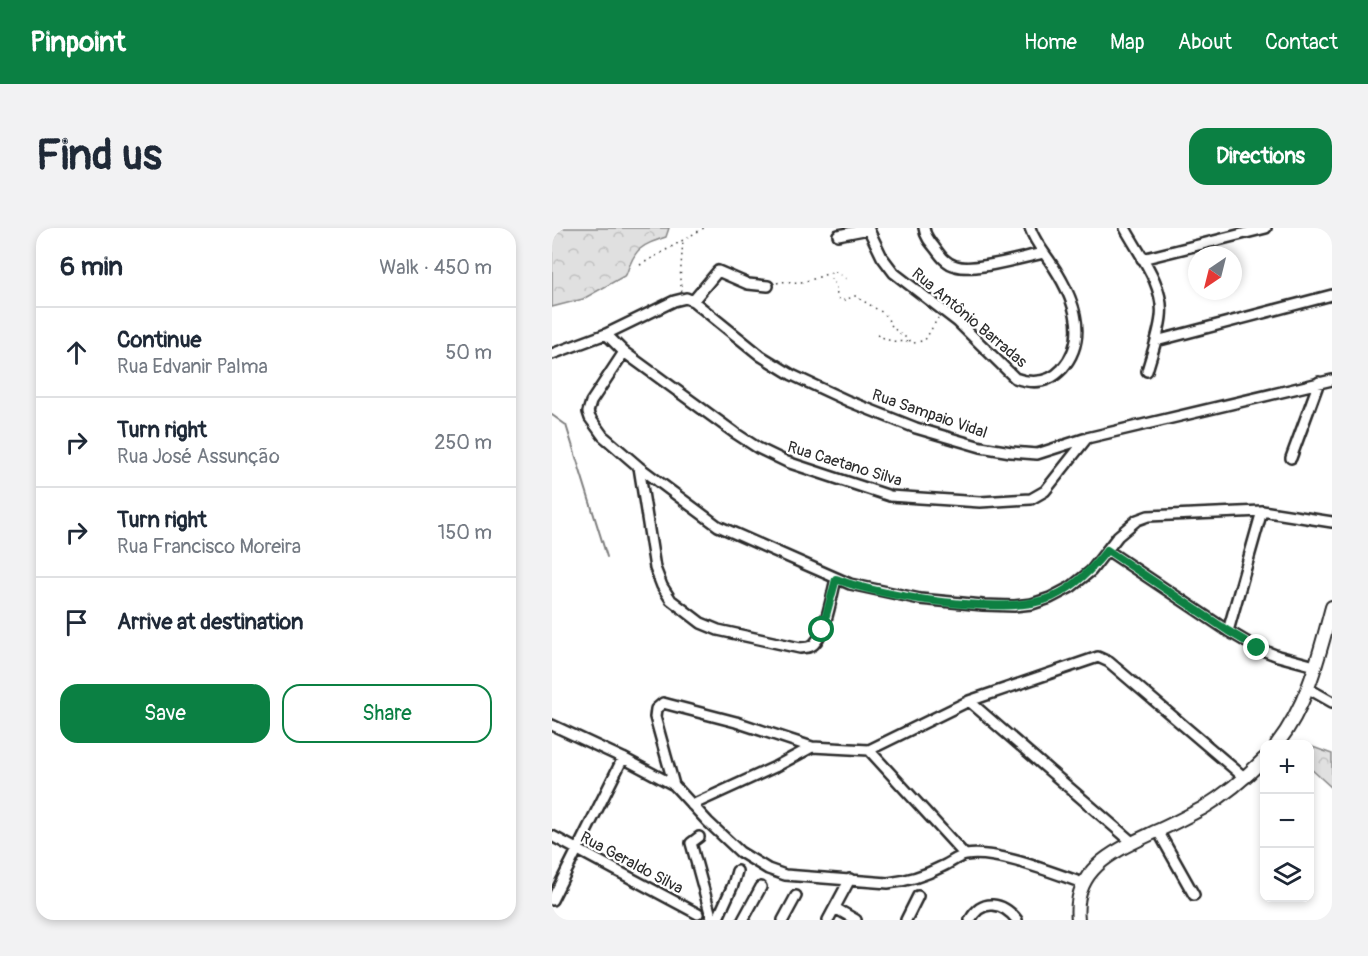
<!DOCTYPE html>
<meta charset="utf-8">
<style>
:root{--surface:#fff;--page:#f2f2f3;--text:#1f2937;--muted:#747a83;--line:#e0e1e3;--accent:#0b8043}
body{margin:0;font-family:Pangolin,sans-serif;background:var(--page);color:var(--text)}
.controls{position:absolute;right:18px;bottom:18px;display:grid;overflow:hidden;border-radius:12px;box-shadow:0 3px 9px #0003}
.controls button{width:54px;height:54px;display:grid;place-items:center;padding:0;border:0;border-bottom:2px solid var(--line);background:var(--surface);color:var(--text);font:30px sans-serif}
.compass{position:absolute;left:636px;top:18px;width:54px;height:54px;border-radius:50%;background:var(--surface);box-shadow:0 3px 9px #0003;rotate:215deg}
.stop{position:absolute;width:18px;height:18px;margin:-14px;border:4px solid #0b8043;border-radius:50%;background:#fff}
.stop.end{background:#0b8043;border-color:#fff;box-shadow:0 2px 6px #0008}
.list{margin:0;padding:0;list-style:none}
h2{display:flex;justify-content:space-between;align-items:center;height:78px;margin:0;padding:0 24px;font-size:26px}
h2 small{font-size:20px;font-weight:400;color:var(--muted)}
.list li{display:grid;grid-template-columns:39px 1fr auto;gap:18px;align-items:center;box-sizing:border-box;height:90px;padding:0 24px;border-top:2px solid var(--line)}
.list b{display:block;font-size:22px;white-space:nowrap}
.list p{margin:0;font-size:20px;white-space:nowrap;color:var(--muted)}
.list em{font-size:20px;font-style:normal;color:var(--muted)}
.actions{display:flex;gap:12px;padding:18px 24px}
.actions a{flex:1;padding:14px 0;border:2px solid var(--accent);border-radius:18px;text-align:center;font-size:21px;color:var(--accent)}
.actions .main{background:var(--accent);color:#fff}
.icon{flex:none;width:33px;height:33px;fill:none;stroke:currentColor;stroke-width:2;stroke-linecap:round;stroke-linejoin:round}
.map{position:relative;flex:none;width:780px;height:692px;overflow:hidden;border-radius:18px}
header{display:flex;align-items:center;gap:36px;box-sizing:border-box;height:84px;padding:0 30px;background:var(--accent);color:#fff}
header strong{font-size:28px}
nav{display:flex;gap:33px;margin-inline-start:auto;font-size:21px}
.intro{display:flex;align-items:center;justify-content:space-between;box-sizing:border-box;height:144px;padding:0 36px}
h1{margin:0;font-size:42px}
.button{padding:15px 27px;border-radius:18px;background:var(--accent);color:#fff;font-size:21px;font-weight:700}
main{display:flex;gap:36px;padding:0 36px}
aside{flex:1;background:var(--surface);border-radius:18px;box-shadow:0 3px 9px #0003}
.map>svg:first-child{display:block}
.forest{fill:url(#forest-crowns);stroke:#868686;stroke-width:1.5}
.lines{fill:none;stroke-linecap:round;stroke-linejoin:round}
.stream{stroke:#7e7e7e;stroke-width:2}
.minor-casing{stroke:#2b2b2b;stroke-width:14}
.major-casing{stroke:#2b2b2b;stroke-width:16}
.path{stroke:#2b2b2b;stroke-width:1.5;stroke-dasharray:1.5 4.5;stroke-linecap:butt}
.minor{stroke:#fff;stroke-width:9}
.major{stroke:#fff;stroke-width:12}
.route{stroke:#0b8043;stroke-width:8}
.labels{text-anchor:middle;stroke-width:4.5;stroke-linejoin:round;paint-order:stroke}
.street-label{font-size:16px;fill:#2b2b2b;stroke:#fff}
</style>
<header>
<strong>Pinpoint</strong>
<nav><a>Home</a><a>Map</a><a>About</a><a>Contact</a></nav>
</header>
<div class="intro"><h1>Find us</h1><a class="button">Directions</a></div>
<main>
<aside>
<h2>6 min<small>Walk · 450 m</small></h2>
<ul class="list">
<li><svg class="icon" aria-label="ahead" viewBox="0 0 24 24"><path d="M12 20V5M6 11l6-6 6 6"/></svg><div><b>Continue</b><p>Rua Edvanir Palma</p></div><em>50 m</em></li>
<li><svg class="icon" aria-label="right" viewBox="0 0 24 24"><path d="M7 20v-9h11M14 6l5 5-5 5"/></svg><div><b>Turn right</b><p>Rua José Assunção</p></div><em>250 m</em></li>
<li><svg class="icon" aria-label="right" viewBox="0 0 24 24"><path d="M7 20v-9h11M14 6l5 5-5 5"/></svg><div><b>Turn right</b><p>Rua Francisco Moreira</p></div><em>150 m</em></li>
<li><svg class="icon" aria-label="arrive" viewBox="0 0 24 24"><path d="M6 21V4h12l-3 4 3 4H6"/></svg><div><b>Arrive at destination</b></div></li>
</ul>
<div class="actions"><a class="main">Save</a><a>Share</a></div>
</aside>
<div class="map">
<svg width="780" height="692" viewBox="0 0 780 692">
<defs>
<pattern id="forest-crowns" width="20" height="18" patternUnits="userSpaceOnUse" patternTransform="scale(1.5)"><rect width="20" height="18" fill="#e0e0e0"/><path d="M2 6a3 3 0 1 1 6 0M12 15a3 3 0 1 1 6 0" fill="none" stroke="#c0c0c0"/></pattern>
</defs>
<rect width="100%" height="100%" fill="#fff"/>
<filter id="ink" filterUnits="userSpaceOnUse"><feTurbulence type="fractalNoise" baseFrequency=".0167" numOctaves="2"/><feDisplacementMap in="SourceGraphic" scale="12" xChannelSelector="R" yChannelSelector="G"/><feConvolveMatrix kernelMatrix="1 2 1 2 8 2 1 2 1" color-interpolation-filters="sRGB"/></filter>
<g filter="url(#ink)">
<path class="forest" d="M0,0h117l-3,9c-26,9 -31,11 -40,38l-43,24 -31,8z
M758,518l22,8v34l-22,-20z"/>
<g class="lines">
<path class="stream" d="M0,187l14,10 41,132"/>
<g class="minor-casing">
<path id="minor" d="M316,0l14,29 12,16 64,49 57,56c17,6 34,5 47,-9 30,-34 9,-77 -13,-109 -7,-10 -15,-20 -19,-32
M372,0c1,8 6,14 11,20 5,7 11,16 21,18 18,6 67,-9 88,-13
M573,0c14,26 40,58 36,89 -2,18 -9,36 -14,54
M286,7l31,-6
M590,31l124,-31
M141,73l25,-30 30,13 20,2
M54,106l18,18 111,81 23,15 29,14 103,34 90,6 51,-3 14,-8 42,-53
M604,113l176,-46
M72,124l-33,50 -3,10 2,6 13,18 36,31 79,59 132,58 70,15 63,6 31,1 18,-2 18,-6 21,-11 20,-16 27,-35 19,-16 11,-4 114,-5 70,11
M0,126l54,-20 68,-33 12,-3 7,3 68,55 31,19 56,26 68,27 65,19 30,5 26,2 50,-16 245,-58
M739,230l28,-76
M87,239l16,101 7,18 9,14 30,23 17,7 82,18c6,-1 10,0 14,-4 12,-11 18,-50 22,-65
M555,322l121,81 29,17 21,8 37,10
M676,403l34,-120
M757,461l23,13
M417,473l163,141
M0,497l71,33 51,27 34,37 32,30 28,17 17,6 103,8c19,-2 36,-7 53,-16 8,-3 17,-11 25,-12 32,-5 87,18 117,28
M317,522l96,105
M122,557l-19,-68 1,-8 7,-6 73,19 76,25
M140,577l83,-38 37,-20 57,3 100,-49 129,-44 11,5 136,116
M606,603l36,64
M0,608l146,78
M147,609l-8,6 20,73 4,4
M0,672l71,-142
M283,680l21,12
M165,692l16,-35 4,-14
M191,692l18,-33
M231,692l13,-24
M276,692l22,-41
M354,692l12,-24
M418,692c12,-22 33,-18 47,0"/>
</g>
<g class="major-casing">
<path id="major" d="M725,516c31,-40 42,-89 55,-137
M526,692c-6,-53 39,-70 79,-89 16,-7 31,-15 46,-23 23,-14 42,-30 61,-49"/>
</g>
<path class="path" d="M88,37l64,-37
M279,44v9l5,3 1,14 5,3 13,-5 30,18 8,14 20,15
M225,55c9,-3 15,0 24,-1 12,-2 23,-7 33,-11l16,10
M130,64l-2,-12 3,-40
M325,107l14,6 19,1
M362,115l11,-3 13,-22"/>
<use href="#minor" class="minor"/>
<use href="#major" class="major"/>
</g>
</g>
<g class="lines" filter="url(#ink)">
<path class="route" d="M270,402l14,-51c45,18 172,38 216,18 24,-11 39,-27 55,-47l121,81 29,17"/>
</g>
<g class="labels">
<g class="street-label">
<text transform="translate(418 89) rotate(40)" y="6">Rua Antônio Barradas</text>
<text transform="translate(378 185) rotate(19)" y="6">Rua Sampaio Vidal</text>
<text transform="translate(293 235) rotate(17)" y="6">Rua Caetano Silva</text>
<text transform="translate(80 634) rotate(28)" y="6">Rua Geraldo Silva</text>
</g>
</g>
</svg>
<div class="controls">
<button>+</button>
<button>−</button>
<button><svg class="icon" aria-label="layers" viewBox="0 0 24 24"><path d="M12 4l9 5-9 5-9-5zM3 14l9 5 9-5"/></svg></button>
</div>
<svg class="compass" viewBox="-18 -18 36 36"><path d="M0-13l5 13h-10z" fill="#e53935"/><path d="M0 13l5-13h-10z" fill="#747a83"/></svg>
<div class="stop" style="left:270px;top:402px"></div>
<div class="stop end" style="left:705px;top:420px"></div>
</div>
</main>
